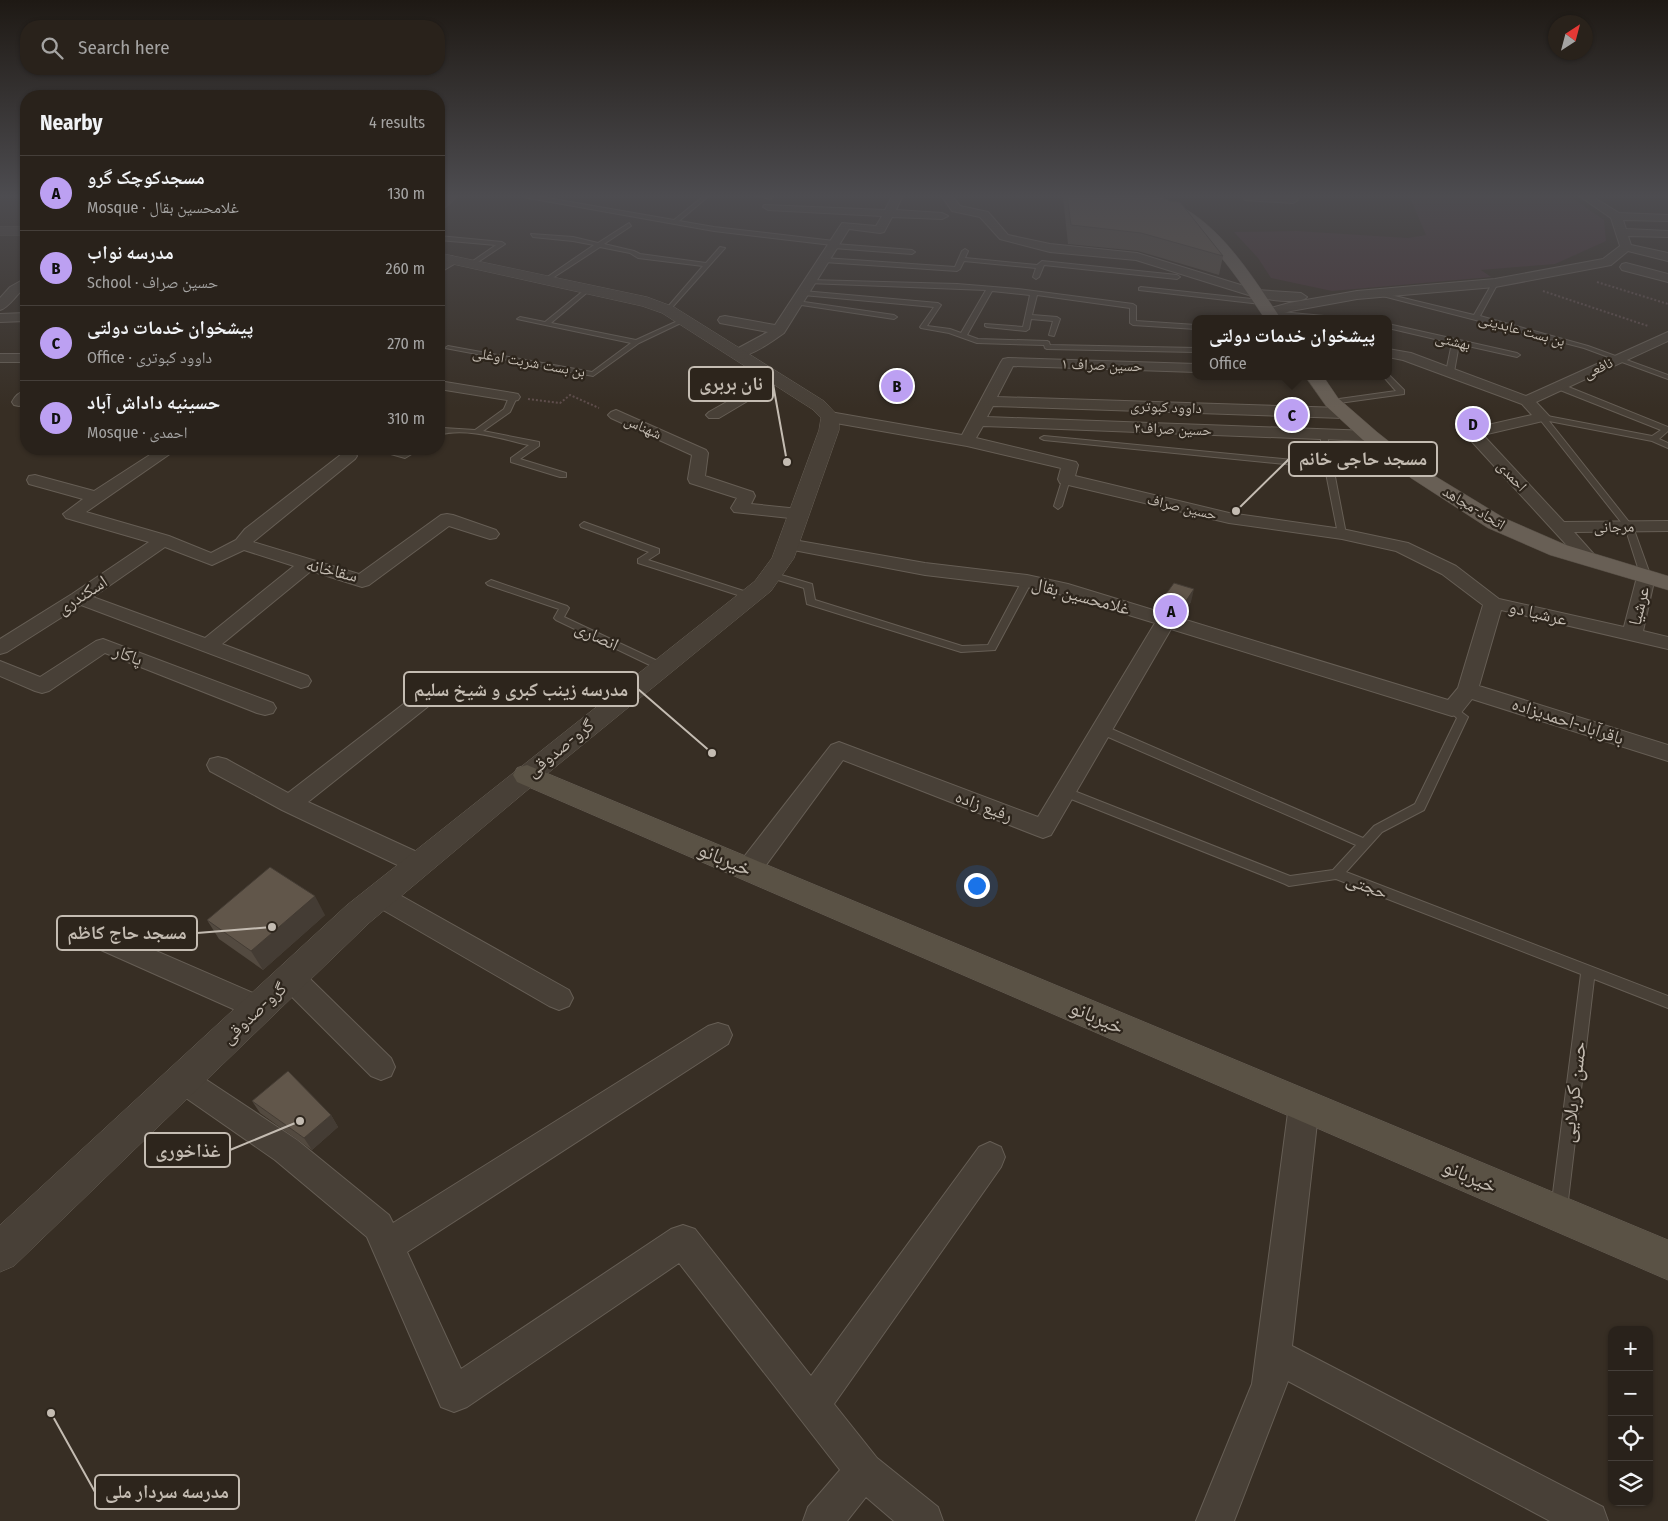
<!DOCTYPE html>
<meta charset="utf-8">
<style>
:root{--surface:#29221b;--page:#312a24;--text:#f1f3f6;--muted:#a5a4a3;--line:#453f3a;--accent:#bca0f2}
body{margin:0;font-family:"Fira Sans Condensed","Noto Naskh Arabic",sans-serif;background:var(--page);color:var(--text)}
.controls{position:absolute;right:15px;bottom:15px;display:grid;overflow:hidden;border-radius:10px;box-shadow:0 1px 4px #0004}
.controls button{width:45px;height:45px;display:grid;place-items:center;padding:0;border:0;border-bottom:1px solid var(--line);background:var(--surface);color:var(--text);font:25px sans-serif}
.compass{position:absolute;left:1548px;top:15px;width:45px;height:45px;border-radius:50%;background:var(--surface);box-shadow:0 1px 4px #0004;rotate:36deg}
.you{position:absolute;left:976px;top:885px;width:18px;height:18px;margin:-12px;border:4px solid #fff;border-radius:50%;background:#1a73e8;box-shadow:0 0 0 8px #1a73e833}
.badge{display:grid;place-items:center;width:32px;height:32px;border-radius:50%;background:var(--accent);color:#111;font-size:16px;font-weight:700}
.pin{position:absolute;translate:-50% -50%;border:2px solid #fff;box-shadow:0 1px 5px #0006}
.popup{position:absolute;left:1192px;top:315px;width:200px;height:65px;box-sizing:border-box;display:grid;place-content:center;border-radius:10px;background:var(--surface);filter:drop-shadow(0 1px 4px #0005);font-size:16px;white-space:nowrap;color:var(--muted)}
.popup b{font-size:19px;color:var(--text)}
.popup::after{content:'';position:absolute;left:50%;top:100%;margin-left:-10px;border:10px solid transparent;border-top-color:var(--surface)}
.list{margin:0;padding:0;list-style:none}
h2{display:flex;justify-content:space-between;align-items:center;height:65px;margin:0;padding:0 20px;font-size:21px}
h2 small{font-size:16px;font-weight:400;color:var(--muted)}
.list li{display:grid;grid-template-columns:32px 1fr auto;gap:15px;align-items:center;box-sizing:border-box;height:75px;padding:0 20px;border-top:1px solid var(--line)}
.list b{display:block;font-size:19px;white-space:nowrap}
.list p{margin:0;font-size:16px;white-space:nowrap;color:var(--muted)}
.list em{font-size:16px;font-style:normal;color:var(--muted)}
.icon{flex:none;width:28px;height:28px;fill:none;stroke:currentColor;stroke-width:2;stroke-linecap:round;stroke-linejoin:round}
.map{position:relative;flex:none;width:1668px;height:1521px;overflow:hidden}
.search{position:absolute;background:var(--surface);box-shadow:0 1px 4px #0004;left:20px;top:20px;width:425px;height:55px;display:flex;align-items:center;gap:12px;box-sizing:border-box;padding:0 18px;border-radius:20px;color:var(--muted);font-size:19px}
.panel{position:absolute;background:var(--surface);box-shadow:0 1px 4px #0004;left:20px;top:90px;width:425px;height:365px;border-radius:20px}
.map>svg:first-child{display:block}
.green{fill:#463235}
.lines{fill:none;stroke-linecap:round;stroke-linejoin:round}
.service-casing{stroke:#665e55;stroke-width:2}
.minor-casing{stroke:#665e55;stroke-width:2}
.tertiary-casing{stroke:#665e55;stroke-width:1}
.secondary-casing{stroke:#665e55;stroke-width:1}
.primary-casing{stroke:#514940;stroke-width:1}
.path{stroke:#5f4e4c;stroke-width:2;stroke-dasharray:2 2;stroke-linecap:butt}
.service{fill:#484037;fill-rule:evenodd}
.minor{fill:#484037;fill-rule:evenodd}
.tertiary{fill:#484037;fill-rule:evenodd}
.secondary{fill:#5a5245;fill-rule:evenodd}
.primary{fill:#685f55;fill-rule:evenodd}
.wall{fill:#534a40}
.shaded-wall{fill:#443c34}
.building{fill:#61564a;stroke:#443c34}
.labels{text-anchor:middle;stroke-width:4.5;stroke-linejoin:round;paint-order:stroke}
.far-street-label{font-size:15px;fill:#c4bcb2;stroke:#2d251c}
.street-label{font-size:18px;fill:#c4bcb2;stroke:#2d251c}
.near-street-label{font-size:21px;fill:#c4bcb2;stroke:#2d251c}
.leader{fill:none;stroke:#c4bcb2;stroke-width:2}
.callout-dot{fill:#c4bcb2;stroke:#2d251c;stroke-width:2}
.callout{fill:#2d251c;stroke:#c4bcb2;stroke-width:2}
.callout-label{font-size:19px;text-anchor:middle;font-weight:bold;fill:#c4bcb2}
</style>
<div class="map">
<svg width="1668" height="1521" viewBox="0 0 1668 1521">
<rect width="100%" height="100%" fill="#372e24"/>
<path class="green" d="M1409,195h159l36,25 2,21 -51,23 -74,6 10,7 -159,14 -61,-13 -13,-20 -24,-26 63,-1 111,7 18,-3z"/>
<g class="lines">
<g class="service-casing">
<path id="service" d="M521,195h9l144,25 31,-25h5l-31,26 35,6 120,14 3,2 -2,1 77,6 3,2 -3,2 -79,-6 -3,-2 2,-1 -118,-14 -191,-34z
M754,195h11l8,2 -3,2z
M629,223l2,3 -27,18 30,7 6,3 66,9 14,-16 5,1 -57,64 -2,-1v-2l37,-43 -65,-8 -8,-5 -30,-6 -52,34 -5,-1 51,-35 -21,-4 -40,-4 -2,-3 42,3 25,6z
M439,236l63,6 3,2 -33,22 -3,-2 1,-1 26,-18 -57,-5z
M965,249l3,2 -3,7 72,7 5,-4 135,14 3,2 -3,2 -133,-14 -5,12 -3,2 -3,-2 3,-9 -72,-7 -4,8 -3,2 -133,-9 -3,-2 3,-2 131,9 7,-16z
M810,280l147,4 61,5 115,15 3,2v15l60,4v4l-63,-4 -3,-2v-15l-93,-13 -5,20 25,2 3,2 -6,17 -5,-1 4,-14 -22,-2 -2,10 -3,2 -39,-4 -2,-1v-2l38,3 7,-32 -38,-4 -25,44 11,4 69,2 2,1 1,3 146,3v4l-149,-3 -2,-1 -1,-3 -67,-2 -28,-10 -28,-5 -1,-1 14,-20 -131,-12 -3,-2 3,-2 135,12 3,2 -14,21 23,3 11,4 25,-43 -178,-7v-2z
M1493,282l5,1 -18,33 108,30 80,29v4l-84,-31 -213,-55 3,-2 100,24z
M588,287l3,2 -1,1 -39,33 85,17 46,-21 5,1 -48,23 -46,33 -148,-28 3,-2 144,26 39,-29 -114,-24 3,-2 25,5z
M1141,287l120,13 3,2 -3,2 -122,-14v-2z
M797,301l97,14 3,2 -3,2 -99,-15 -1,-1z
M1269,311l66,6 3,2h-28l-43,-5 -1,-1z
M1388,324l129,29 3,2 -3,2 -58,-13 -5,28 -4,2 -4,-2 6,-29 -64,-15z
M1388,374l16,16v4l-72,10 -4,-2 4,-2 64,-9 -13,-15h5z
M1555,384h6l107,43v4l-9,8 9,4v5l-16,-7 -103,-20 84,106 18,50 -2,2h-6l-2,-2 -16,-50 -87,-110 4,-2 110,21 9,-6 -106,-42z
M510,395l7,2 -7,15 -27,19 56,11v4l-19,13 46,14v4h-6l-49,-15v-4l18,-13c-27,-6 -63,-18 -90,-10v-6l4,-1 32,2 29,-21z
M1320,433l7,2 19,99 -4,3 -4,-3 -13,-66 -281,-28 -4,-2 4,-2 280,27z
M373,449h13l18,4 7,-4h9l-15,9z
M1063,477h6l1,2 -8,27 -4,3 -4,-3z
M584,522l75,27v4l-11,7 105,34 2,2 -5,3 -3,-1 -109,-35v-4l11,-7 -68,-25 -1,-2z
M771,572l41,12 3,16 147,46 26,-1 34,-64 5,-3 5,3 -37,69 -34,2 -154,-48 -3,-16 -36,-11v-4z
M491,580l76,26 2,2 -5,9 102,48 1,2 -1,2h-8l-102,-49 -2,-2 5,-9 -71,-24 -2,-2z
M1452,705l16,12 -44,93 -42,22 -36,40 322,124v12l-74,-29 -27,230 -2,6 -6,2 -6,-2 -2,-6 30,-235 -245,-95 -47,7 -4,-2 -224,-89 -2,-3 2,-3h8l221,87 43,-6 23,-25 -257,-112 -1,-3 1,-3h8l256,111 11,-12 41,-22 42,-86 -10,-9z"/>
</g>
<g class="minor-casing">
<path id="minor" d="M893,195h10l-7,15 46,3 6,3 -6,3 -50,-2 -8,15 -4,1 -31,-4 -65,104c-11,8 -38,27 -51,24l-2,-3 2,-3 35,-19 -48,-9 -2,-3 2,-3 5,-1 50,9 67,-102 34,3 6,-10 -114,-6 -5,-3 1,-2 121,5z
M941,195h10l9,11 28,6 20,23 42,9 87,9 120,37 44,3 6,4c-7,8 -41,2 -52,0l-119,-37 -86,-8 -50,-13 -20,-22 -28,-6z
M1249,195l37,1v-1h10l2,5 -5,3 -48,-3 -1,-2z
M1578,195h12l29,18 49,2v6l-45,-1 3,9 42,2v6l-40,-1 3,9 37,8v8l-40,-10 -17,14 -116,22 -138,12 -66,12 -22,6 -7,-4 2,-3 25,-7 68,-12 138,-12 108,-20 17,-13 -9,-28z
M452,256l6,4 -2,3 -17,10v-9z
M1626,263l42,11v8l-46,-12 -2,-3 2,-3z
M26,278v9c-9,6 -16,20 -26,23v-12l10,-11z
M26,313v8l-26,1v-8z
M1668,332v9l-132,61 14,15 -3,3 -64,15 81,87 104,-1v10l-94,1 25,28 -3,4 -6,1 -6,-1 -120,-131 2,-3 66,-15 -10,-11 -119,-44 -15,-3v-8l23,4 115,43z
M0,354h26v8h-26z
M1008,358l188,6v8l-183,-6 -16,31 346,11 5,2 3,3 -3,3 -5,2 -350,-12 -6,11 383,14 6,2 2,3 -2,3 -6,2 -387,-15 -7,12 100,24 2,3 -3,11 154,37 113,16 66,14 48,23 43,33 125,28 13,-50 2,-4 7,-2 7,2 2,4 -12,54 25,6v12l-167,-39 -22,76 189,59v16l-196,-62 -12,15 -8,2 -281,-87 -120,206 -8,3 -8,-3 -192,-75 -85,116 -9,2 -9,-2 -3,-7 3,-7 91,-117 8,-3 199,75 117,-194 -92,-28 -36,-8 -102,-12 -137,-26 -6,-1 -3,-4 3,-4 6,-1 137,24 102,12 41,9 380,116 10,-12 25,-83 -41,-31 -46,-23 -54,-12 -113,-16 -169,-40 -2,-4 3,-11 -94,-22 -137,-24 -5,-2 -3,-3 3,-3 5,-2 132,23 39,-73 2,-3z
M776,374l5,1 2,3 -2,3 -62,37h-10l-3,-3 3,-3z
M439,381l74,12 5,1 2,3 -2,3 -5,1 -74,-12z
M26,391v12l-7,3 -5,-1 -2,-3c3,-6 7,-10 14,-11z
M616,410l90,40 2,3 -3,23 48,16 2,4 -4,8 48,5 6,1 3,4 -3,4 -6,1 -65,-7 -3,-4 6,-10 -47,-15 -2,-4 4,-24 -81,-37 -3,-3 3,-3z
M159,449h18l-91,63 83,24 42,17 25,-13 9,-11 98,-76h12l2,3 -2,3 -102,83 106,32 82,-59 6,-1 6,1 43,15 3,4 -3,4 -6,1 -41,-13 -80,59 -7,2 -51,-16 -89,73 86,32 3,5 -3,5 -7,2 -220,-83 -74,47 -7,2v-15l72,-45 77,-52 -83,-24 -3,-4 20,-15 -54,-15 -2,-4 2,-4 6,-1 59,16zM165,547l47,18 32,-15 50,16 -89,72 -112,-41z
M103,639l170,64 3,5 -3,5 -8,2 -8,-2 -152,-60 -56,38 -7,2 -7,-2 -35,-15v-15l40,16 56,-36z
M443,677l7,2 3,5 -3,5 -142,113 120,55 3,7 -3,7 -9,2 -9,-2 -128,-61 -72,-39 -3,-6 3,-6 8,-2 8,2 62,34 148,-114z
M380,886l9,3 180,101 4,8 -4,8 -10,4 -10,-4 -178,-103 -4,-7 4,-7z
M110,931l159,69 4,8 -4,8 -10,4 -10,-4 -148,-66 -4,-8 4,-8z
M291,967l10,3 90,88 4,9 -4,9 -10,4 -10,-4 -90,-90 -4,-8 4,-8z
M718,1023l10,3 4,9 -4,9 -321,208 54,117 210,-140 12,-4 12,4 116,147 168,-229 11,-5 11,5 4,10 -4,10 -167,237 43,54 61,49 5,14h-49l-28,-24 -19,24h-44l5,-14 32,-37 -161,-207 -212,144 -13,5 -13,-5 -74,-170 -92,-77 -102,-71 -5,-9 5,-9 10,-4 10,4 104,69 92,75 4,8 315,-197z
M1304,1091l11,4 4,10 -27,241 311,161 5,14h-58l-262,-140 -54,140h-38l56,-137 37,-279 4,-10z"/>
</g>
<g class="tertiary-casing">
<path id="tertiary" d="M445,195h14l-15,14 -5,1v-10z
M0,227h26v8h-26z
M439,253l208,44 27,10 150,94 15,16v13l-45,128 -23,33 -234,191 -168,141 -355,343 -14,6v-47l347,-320 408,-324 17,-23 47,-128 2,-12 -9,-9 -150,-96 -20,-7 -203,-45z"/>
</g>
<g class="secondary-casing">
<path id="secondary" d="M527,765l1141,475v40l-1151,-498 -4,-7 4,-7z"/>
</g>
<g class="primary-casing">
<path id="primary" d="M1136,195c68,0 111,74 145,124h-16c-37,-55 -63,-98 -128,-121z
M1305,376h18l15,22 39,34 48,38 79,48 62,27 102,31v14l-118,-35 -62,-27 -77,-50 -48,-38 -37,-34z"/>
</g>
<path class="path" d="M1597,282l71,22
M1543,291l105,35
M528,399l32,4 10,-8 29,13"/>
<use href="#service" class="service"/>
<use href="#minor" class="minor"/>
<use href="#tertiary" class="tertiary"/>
<use href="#secondary" class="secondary"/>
<use href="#primary" class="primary"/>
</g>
<path class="wall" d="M1061,195h97l65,61 -4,19 -81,-24 -70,-7 -5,-47z
M1163,598l28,4 -10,14 -21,-6z
M325,915l-62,55 -44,-31 -12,-19z
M252,1101l79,14 7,12 -26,23 -52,-37z"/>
<path class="shaded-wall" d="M1194,589l-3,13 -10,14 3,-12z
M315,896l10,19 -62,55 -12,-19z
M331,1115l7,12 -26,23 -8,-12z"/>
<path class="building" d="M1067,195h91l12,6 10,1 43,54 -82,-23 -70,-8z
M1174,583l20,6 -10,15 -21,-6z
M270,867l45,29 -64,55 -44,-31z
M288,1071l43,44 -27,23 -52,-37z"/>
<linearGradient id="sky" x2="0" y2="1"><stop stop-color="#1e1914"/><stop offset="0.48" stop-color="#4d4c50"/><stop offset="1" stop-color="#4d4c50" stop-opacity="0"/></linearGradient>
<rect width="1668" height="408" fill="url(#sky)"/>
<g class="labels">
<g class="far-street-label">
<text transform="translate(1522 330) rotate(15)" y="5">بن بست عابدینی</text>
<text transform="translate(1453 341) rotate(13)" y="5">بهشتی</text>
<text transform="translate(529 362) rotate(10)" y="5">بن بست شربت اوغلی</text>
<text transform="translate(1102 365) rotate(2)" y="5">حسین صراف ۱</text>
<text transform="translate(1598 368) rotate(-25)" y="5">نافعی</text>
<text transform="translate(1166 407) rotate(2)" y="5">داوود کبوتری</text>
<text transform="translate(643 427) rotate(24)" y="5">شهناس</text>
<text transform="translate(1173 429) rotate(2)" y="5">حسین صراف۲</text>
<text transform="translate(1512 476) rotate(47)" y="5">احمدی</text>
<text transform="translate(1182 507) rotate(13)" y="5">حسین صراف</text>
<text transform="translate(1474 508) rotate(31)" y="5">اتحاد-مجاهد</text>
<text transform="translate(1614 527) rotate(-1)" y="5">مرجانی</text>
</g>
<g class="street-label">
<text transform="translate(332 570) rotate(14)" y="6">سقاخانه</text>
<text transform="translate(82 595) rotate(-33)" y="6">اسکندری</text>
<text transform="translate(1081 596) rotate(15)" y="6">غلامحسین بقال</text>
<text transform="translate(1639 606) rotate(-76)" y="6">عرشیا</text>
<text transform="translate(1538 613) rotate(13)" y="6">عرشیا دو</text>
<text transform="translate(597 636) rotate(25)" y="6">انصاری</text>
<text transform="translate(128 655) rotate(21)" y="6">پاکار</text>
<text transform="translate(1568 721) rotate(18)" y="6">باقرآباد-احمدیزاده</text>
<text transform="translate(560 748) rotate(-39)" y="6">گرو-صدوقی</text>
<text transform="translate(984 806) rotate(21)" y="6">رفیع زاده</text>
<text transform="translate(1367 886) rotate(21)" y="6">حجتی</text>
<text transform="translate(254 1013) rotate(-43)" y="6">گرو-صدوقی</text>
</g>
<g class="near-street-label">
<text transform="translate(725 859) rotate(23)" y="7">خیربانو</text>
<text transform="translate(1097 1017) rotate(23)" y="7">خیربانو</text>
<text transform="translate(1573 1092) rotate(-83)" y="7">حسن کربلایی</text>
<text transform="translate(1470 1176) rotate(23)" y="7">خیربانو</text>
</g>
</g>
<path class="leader" d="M787 462L773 384M1236 511L1289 459M712 753L638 689M272 927L197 933M300 1121L230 1150M51 1413L95 1492"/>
<g class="callout-dot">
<circle cx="787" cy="462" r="5"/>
<circle cx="1236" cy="511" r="5"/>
<circle cx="712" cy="753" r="5"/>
<circle cx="272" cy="927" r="5"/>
<circle cx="300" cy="1121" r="5"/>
<circle cx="51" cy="1413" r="5"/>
</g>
<g class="callout">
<rect x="689" y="367" width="84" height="34" rx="5"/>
<rect x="1289" y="442" width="148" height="34" rx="5"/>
<rect x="404" y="672" width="234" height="34" rx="5"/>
<rect x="57" y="916" width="140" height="34" rx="5"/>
<rect x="145" y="1133" width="85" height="34" rx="5"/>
<rect x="95" y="1475" width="144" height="34" rx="5"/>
</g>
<g class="callout-label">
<text x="731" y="390">نان بربری</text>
<text x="1363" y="465">مسجد حاجی خانم</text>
<text x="521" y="696">مدرسه زینب کبری و شیخ سلیم</text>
<text x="127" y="939">مسجد حاج کاظم</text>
<text x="188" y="1157">غذاخوری</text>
<text x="167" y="1498">مدرسه سردار ملی</text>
</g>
</svg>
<div class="controls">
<button>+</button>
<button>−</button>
<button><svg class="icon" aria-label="locate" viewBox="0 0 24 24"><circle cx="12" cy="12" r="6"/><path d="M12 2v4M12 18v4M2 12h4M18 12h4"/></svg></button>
<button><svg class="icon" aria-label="layers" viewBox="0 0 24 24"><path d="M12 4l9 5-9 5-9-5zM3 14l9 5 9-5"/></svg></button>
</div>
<svg class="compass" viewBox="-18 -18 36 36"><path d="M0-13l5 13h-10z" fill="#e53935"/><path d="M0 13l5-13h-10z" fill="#a5a4a3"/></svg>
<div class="you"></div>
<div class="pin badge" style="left:1171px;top:611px">A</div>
<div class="pin badge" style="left:897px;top:386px">B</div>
<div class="pin badge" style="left:1292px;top:415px">C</div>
<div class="popup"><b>پیشخوان خدمات دولتی</b>Office</div>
<div class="pin badge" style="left:1473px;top:424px">D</div>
<div class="search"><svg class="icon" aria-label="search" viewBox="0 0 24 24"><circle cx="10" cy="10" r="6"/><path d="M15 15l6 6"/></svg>Search here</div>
<section class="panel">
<h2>Nearby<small>4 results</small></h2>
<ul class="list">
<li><span class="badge">A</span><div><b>مسجدکوچک گرو</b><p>Mosque · غلامحسین بقال</p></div><em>130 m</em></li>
<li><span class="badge">B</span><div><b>مدرسه نواب</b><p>School · حسین صراف</p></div><em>260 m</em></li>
<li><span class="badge">C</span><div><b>پیشخوان خدمات دولتی</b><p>Office · داوود کبوتری</p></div><em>270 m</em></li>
<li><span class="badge">D</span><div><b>حسینیه داداش آباد</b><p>Mosque · احمدی</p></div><em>310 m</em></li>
</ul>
</section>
</div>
